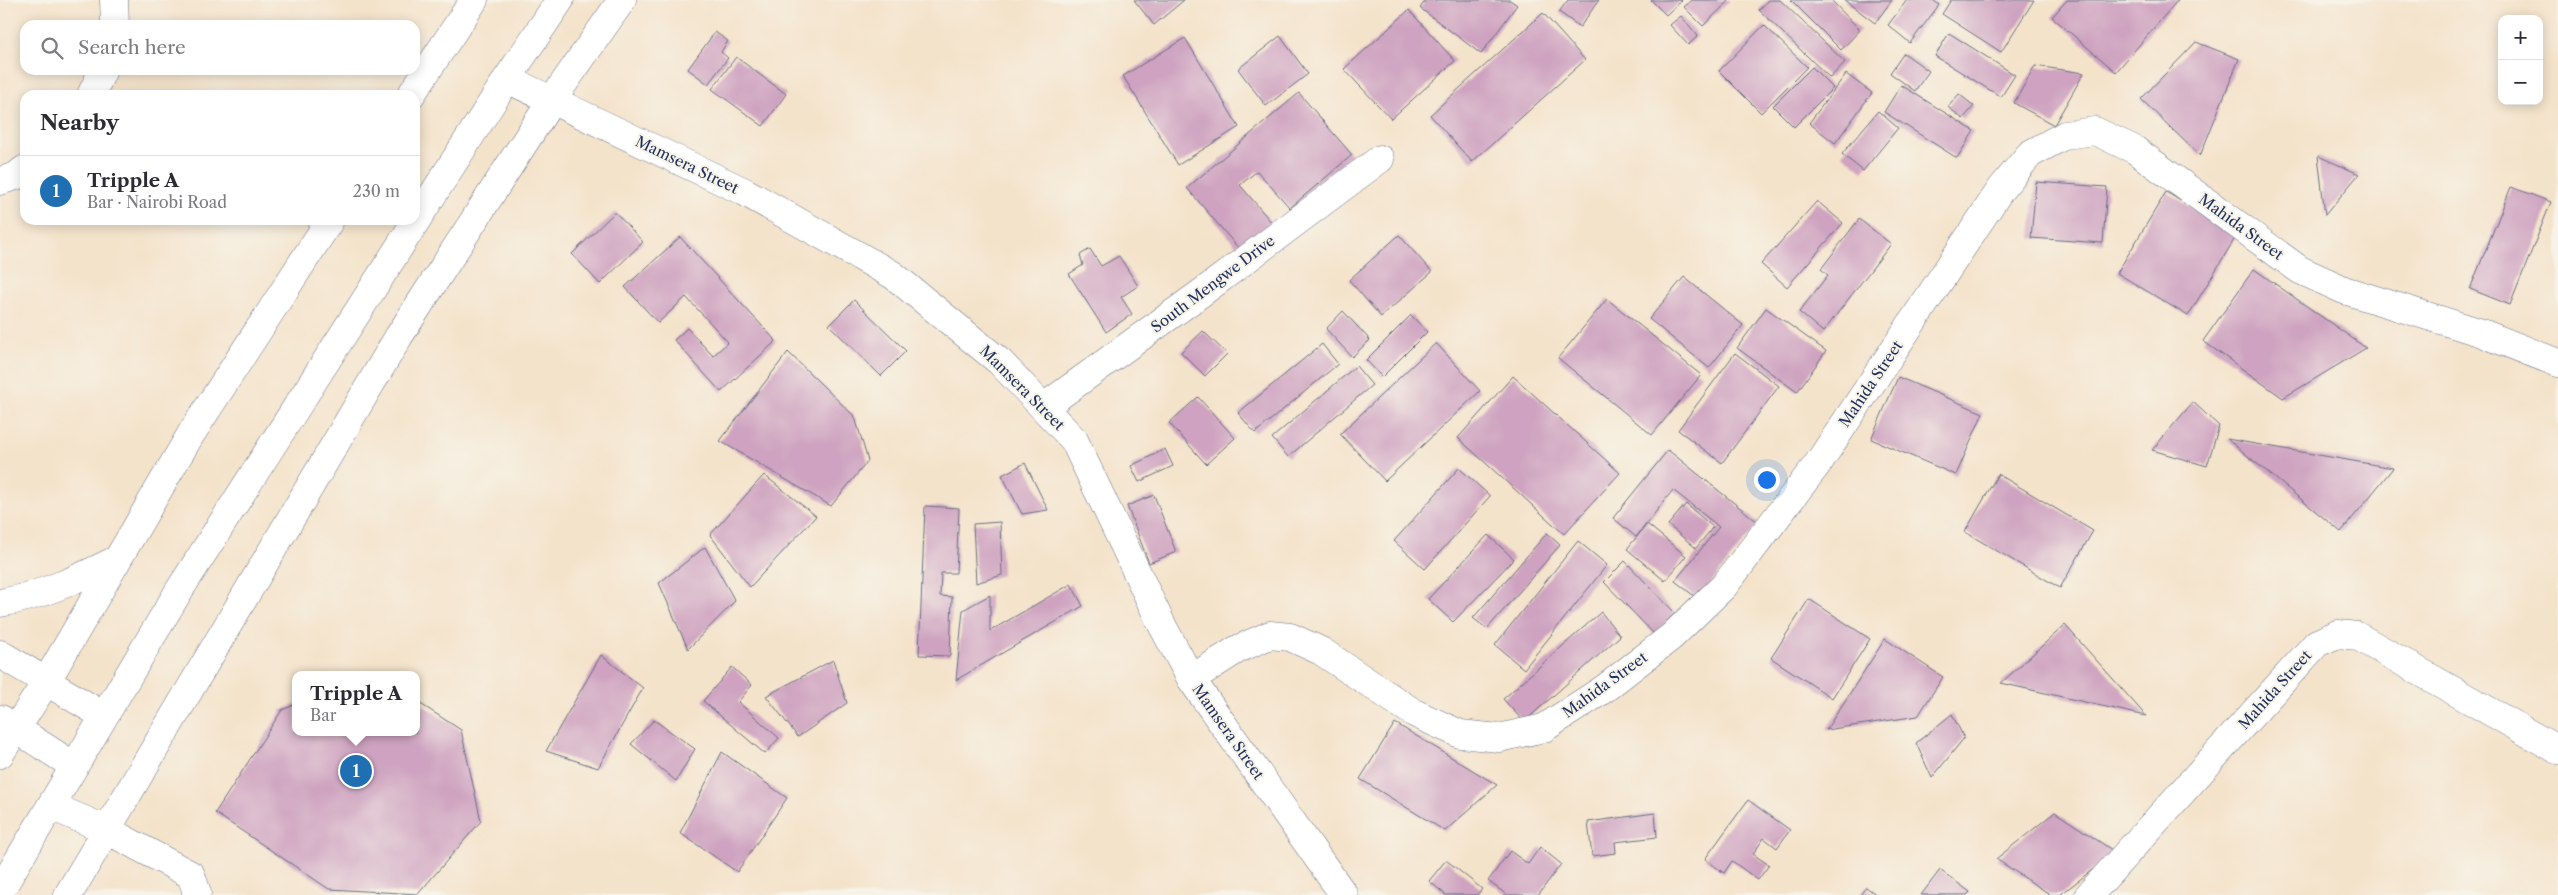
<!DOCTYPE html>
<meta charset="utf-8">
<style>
:root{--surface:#fff;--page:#f7f7f7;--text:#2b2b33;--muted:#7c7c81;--line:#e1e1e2;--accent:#1f6fb2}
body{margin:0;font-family:"Libre Caslon Text",serif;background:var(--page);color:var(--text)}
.controls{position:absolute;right:15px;top:15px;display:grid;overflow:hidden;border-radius:10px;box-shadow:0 2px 12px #0003}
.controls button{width:45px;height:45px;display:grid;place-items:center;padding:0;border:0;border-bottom:1px solid var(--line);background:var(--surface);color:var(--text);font:25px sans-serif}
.you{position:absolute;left:1766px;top:479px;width:18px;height:18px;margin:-12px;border:4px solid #fff;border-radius:50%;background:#1a73e8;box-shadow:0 0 0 8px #1a73e833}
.badge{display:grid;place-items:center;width:32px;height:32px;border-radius:50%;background:var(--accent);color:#fff;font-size:16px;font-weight:700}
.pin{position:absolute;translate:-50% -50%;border:2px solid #fff;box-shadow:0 1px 5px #0006}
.popup{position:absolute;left:292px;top:671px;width:128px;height:65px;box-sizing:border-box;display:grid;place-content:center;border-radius:10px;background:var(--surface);filter:drop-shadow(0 1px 4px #0005);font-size:16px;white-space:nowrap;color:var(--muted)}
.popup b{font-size:19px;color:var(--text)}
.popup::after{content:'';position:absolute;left:50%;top:100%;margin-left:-10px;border:10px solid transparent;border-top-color:var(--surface)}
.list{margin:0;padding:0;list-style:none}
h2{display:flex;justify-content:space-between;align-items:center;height:65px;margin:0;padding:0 20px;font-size:21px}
h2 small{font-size:16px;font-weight:400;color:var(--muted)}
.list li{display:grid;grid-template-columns:32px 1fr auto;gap:15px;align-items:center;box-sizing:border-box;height:70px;padding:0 20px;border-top:1px solid var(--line)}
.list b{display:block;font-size:19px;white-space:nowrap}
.list p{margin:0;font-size:16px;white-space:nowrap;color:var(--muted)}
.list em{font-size:16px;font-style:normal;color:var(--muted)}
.icon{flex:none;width:28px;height:28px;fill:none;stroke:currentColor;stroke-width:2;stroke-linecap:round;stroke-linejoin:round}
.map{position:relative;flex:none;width:2558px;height:895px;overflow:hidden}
.search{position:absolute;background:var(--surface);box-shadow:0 2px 12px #0003;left:20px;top:20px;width:400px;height:55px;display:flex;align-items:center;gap:12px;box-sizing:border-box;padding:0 18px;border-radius:15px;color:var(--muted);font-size:19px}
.panel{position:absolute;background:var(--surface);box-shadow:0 2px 12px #0003;left:20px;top:90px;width:400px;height:135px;border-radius:15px}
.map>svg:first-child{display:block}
.building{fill:#cea2c0}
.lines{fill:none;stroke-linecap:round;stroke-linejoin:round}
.minor-casing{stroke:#676e84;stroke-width:29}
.highway-casing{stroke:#676e84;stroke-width:29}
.minor{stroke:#fff;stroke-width:28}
.highway{stroke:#fff;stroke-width:28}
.labels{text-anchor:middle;stroke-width:4;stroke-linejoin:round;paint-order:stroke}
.street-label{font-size:15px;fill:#1b2f5e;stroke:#f7f3e8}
</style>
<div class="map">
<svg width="2558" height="895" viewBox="0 0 2558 895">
<rect width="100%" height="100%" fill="#f7f3e8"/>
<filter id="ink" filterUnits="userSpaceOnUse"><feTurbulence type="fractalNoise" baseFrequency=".02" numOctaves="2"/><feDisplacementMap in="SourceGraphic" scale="10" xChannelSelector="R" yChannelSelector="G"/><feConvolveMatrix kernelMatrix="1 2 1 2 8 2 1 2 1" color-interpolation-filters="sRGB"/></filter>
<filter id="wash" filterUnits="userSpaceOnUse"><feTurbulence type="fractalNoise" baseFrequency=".0096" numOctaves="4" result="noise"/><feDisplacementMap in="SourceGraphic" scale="20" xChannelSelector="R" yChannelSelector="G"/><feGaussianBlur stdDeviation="1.12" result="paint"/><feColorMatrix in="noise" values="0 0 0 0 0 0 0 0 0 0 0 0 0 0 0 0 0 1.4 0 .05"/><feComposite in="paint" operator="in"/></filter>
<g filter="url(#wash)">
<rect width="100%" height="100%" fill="#f4e3cb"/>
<g id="blocks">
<path class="building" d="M1134,0h50l-30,25z
M1426,0h84l7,5 -36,49 -61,-46z
M1568,0h31l-19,27 -21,-15z
M1651,0h31l-16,15z
M1692,0h38l-27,26 -19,-19z
M1768,0h12l65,62 -15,16 -71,-68z
M1791,0h40l29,30 -19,20z
M1844,0h48l-17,23z
M1907,0h26l6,5 -29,38 -22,-18z
M1951,0h83l-33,52 -59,-38z
M2067,0h111l-62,72 -64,-55z
M1409,10l46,51 -64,58 -47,-50z
M1543,13l42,47 -113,102 -42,-47z
M1681,16l17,20 -10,9 -18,-20z
M1764,25l43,42 -46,46 -42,-42z
M715,32l13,9 -7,11 7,6 -20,26 -20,-15z
M1949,33l66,42 -14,22 -66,-41z
M1280,36l28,38 -42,32 -28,-37z
M1185,38l54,89 -61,38 -55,-89z
M2196,42l43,17 -39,97 -59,-57z
M1904,53l25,18 -14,20 -25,-18z
M736,57l50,37 -23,32 -51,-37z
M2035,66l49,7 -30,52 -40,-22z
M1812,67l21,21 -39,39 -21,-21z
M1846,74l26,19 -37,50 -26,-20z
M1901,85l73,46 -17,27 -73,-46z
M1299,93l53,62 -62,53 -33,-37 -17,14 32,38 -32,27 -53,-62z
M1959,94l15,12 -11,13 -15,-12z
M1878,111l20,17 -35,43 -21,-17z
M2318,156l41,18 -34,41z
M2036,182l71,5 -4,56 -72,-5z
M2511,187l40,15 -41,103 -40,-16z
M2166,192l71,43 -49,81 -71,-43z
M1817,201l26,22 -56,64 -26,-23z
M615,212l28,30 -43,42 -28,-30z
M1859,219l32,25 -68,88 -24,-20 29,-37 -7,-6z
M1399,235l33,37 -51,45 -32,-37z
M680,237l96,104 -55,51 -47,-52 13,-12 26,28 15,-14 -42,-45 -28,26 -33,-36z
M1090,249l11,17 18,-10 19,30 -17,11 11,17 -26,18 -37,-58 14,-9 -3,-10z
M2254,269l112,79 -83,50 -80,-57z
M1684,277l59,48 -34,43 -60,-49z
M1607,299l94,76 -49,60 -94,-77z
M854,300l52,51 -25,25 -52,-51z
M1766,308l60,43 -29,41 -60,-44z
M1343,311l27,29 -18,17 -26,-28z
M1411,315l16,17 -45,45 -16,-17z
M1203,331l24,23 -22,22 -24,-24z
M1436,343l44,48 -95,90 -45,-47z
M1322,344l16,20 -83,69 -17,-20z
M788,352l67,65 13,44 -37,45 -111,-65z
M1735,353l44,33 -57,77 -44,-33z
M1356,366l16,19 -84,72 -16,-19z
M1513,376l107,97 -56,61 -106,-96z
M1898,377l85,36 -27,62 -85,-36z
M1198,397l37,41 -29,26 -37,-41z
M2193,402l26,24 -12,40 -55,-16z
M2227,439l166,29 -52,64z
M1165,449l8,17 -34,16 -8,-16z
M1668,450l91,73 -61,76 -23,-18 44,-54 -46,-37 -37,47 -23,-19z
M1025,463l23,47 -26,4 -20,-39z
M1459,468l31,28 -65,73 -31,-28z
M1998,474l95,57 -33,57 -95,-56z
M764,475l52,41 -66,71 -40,-52z
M1154,495l22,57 -27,11 -22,-57z
M1686,504l27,23 -17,21 -28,-23z
M925,506l34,2 -3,65h-15l-1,23 12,1 -2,59 -31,-1z
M1000,522l2,53 -26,8 -3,-59z
M1647,524l39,32 -21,25 -38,-32z
M1547,533l13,12 -73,84 -14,-11z
M1488,535l26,24 -61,63 -25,-23z
M1578,541l29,24 -83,104 -29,-24z
M705,547l30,54 -47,48 -29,-66z
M1625,561l50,52 -21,21 -50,-52z
M1071,584l12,22 -127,74 7,-70 27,-15v36z
M1809,599l61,40 -38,59 -61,-40z
M1601,612l19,24 -96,86 -21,-23z
M2065,625l81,91 -145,-33z
M1885,639l58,38 -25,39 -92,14z
M601,655l42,33 -45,80 -52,-17z
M833,660l14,43 -49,34 -32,-41z
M732,667l20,18 -14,17 41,36 -14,16 -62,-53z
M416,701l45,29 20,91 -63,73 -89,-5 -114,-76 67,-103 14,-6v28h120z
M1952,714l12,24 -32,40 -16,-35z
M654,720l41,29 -19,32 -45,-37z
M1395,723l102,62 -52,46 -85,-52z
M722,752l65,46 -50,74 -57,-39z
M1748,800l42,30 -13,18 -13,-10 -11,16 16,11 -11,15 -26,-19 -8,12 -19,-14z
M2055,812l60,40 -55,43h-9l-55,-36z
M1655,813l2,24 -42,5 1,11 -24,3 -4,-34z
M1540,847l21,17 -23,31h-31l-19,-14 22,-30 18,13z
M1446,860l36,29 -5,6h-31l-17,-14z
M1940,870l30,22 -3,3h-46z
M1866,887l11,8h-17z"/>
</g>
</g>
<g filter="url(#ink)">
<use href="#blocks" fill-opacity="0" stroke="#676e84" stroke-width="1"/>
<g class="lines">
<g class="minor-casing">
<path id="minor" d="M114,0l1,25
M507,79l238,113 148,83 107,87 74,78 87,183 30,56 153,216
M91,95l12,-25
M0,181l16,-5 9,-7
M1044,407l160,-116 176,-132
M1191,679l47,-30 32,-14 20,2 31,14 93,62 46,21 39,4 45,-10 60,-39 67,-52 53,-51 95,-124 182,-273 29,-35 35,-19 30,-4 40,19 165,120 44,20 138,43 76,30
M51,806l54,23 86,46 6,18 -1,2
M68,895l331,-559 153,-236 70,-100
M2089,895l228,-252 21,-9 19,2 201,114"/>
</g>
<g class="highway-casing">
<path id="highway" d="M411,95l63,-95
M0,603c41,-7 80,-25 116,-43
M0,654l104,62
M1,719l73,47
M0,754l46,-72 145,-248 139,-214
M0,891l180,-302 327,-510 53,-79"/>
</g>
<use href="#minor" class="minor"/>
<use href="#highway" class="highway"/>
</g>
</g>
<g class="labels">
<g class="street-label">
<text transform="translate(687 165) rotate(26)" y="5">Mamsera Street</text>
<text transform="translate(2241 227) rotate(36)" y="5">Mahida Street</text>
<text transform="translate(1213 284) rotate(-37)" y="5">South Mengwe Drive</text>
<text transform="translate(1871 384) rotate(-56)" y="5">Mahida Street</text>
<text transform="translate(1022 388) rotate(45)" y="5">Mamsera Street</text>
<text transform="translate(1605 685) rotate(-36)" y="5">Mahida Street</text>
<text transform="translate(2275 690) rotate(-48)" y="5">Mahida Street</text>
<text transform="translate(1228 732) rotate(55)" y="5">Mamsera Street</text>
</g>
</g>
</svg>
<div class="controls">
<button>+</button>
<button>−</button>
</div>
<div class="you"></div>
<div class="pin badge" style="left:356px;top:771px">1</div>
<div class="popup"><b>Tripple A</b>Bar</div>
<div class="search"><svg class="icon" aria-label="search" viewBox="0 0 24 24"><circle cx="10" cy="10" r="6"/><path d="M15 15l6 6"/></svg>Search here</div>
<section class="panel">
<h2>Nearby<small></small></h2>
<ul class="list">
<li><span class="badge">1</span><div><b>Tripple A</b><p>Bar · Nairobi Road</p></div><em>230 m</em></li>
</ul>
</section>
</div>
